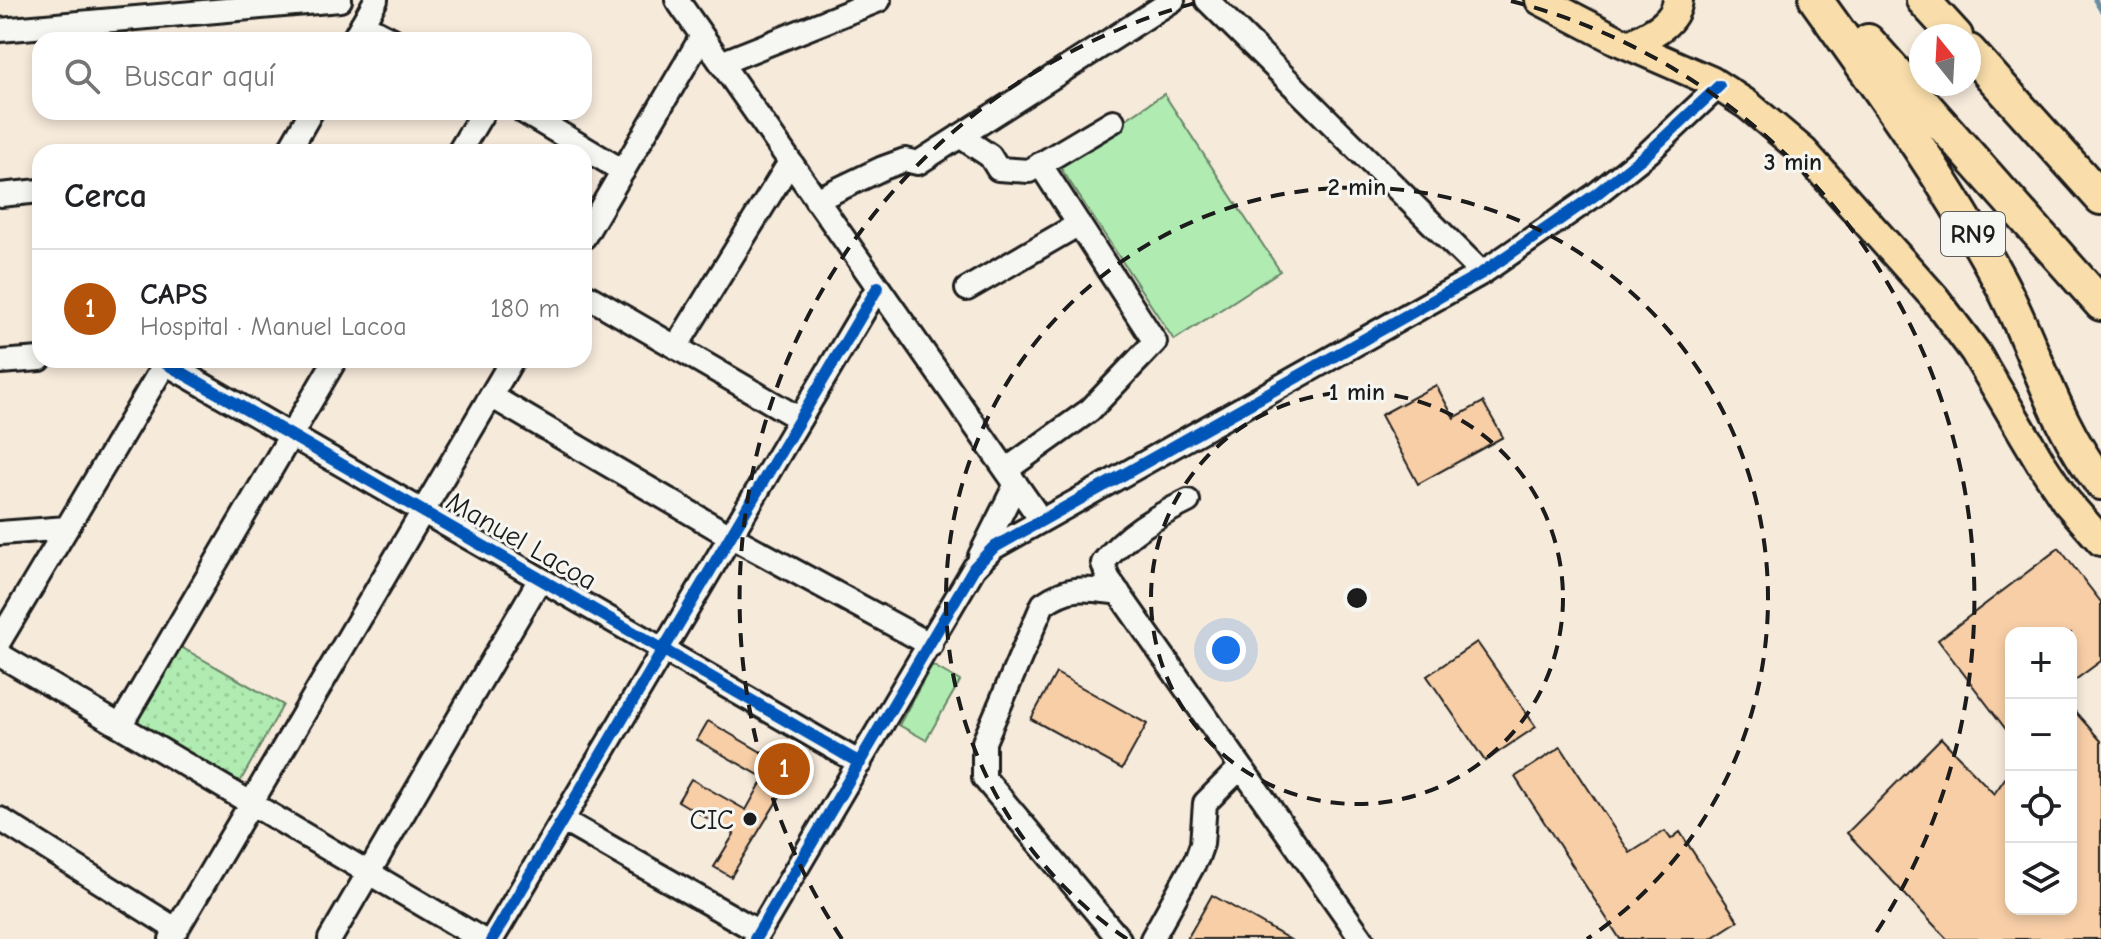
<!DOCTYPE html>
<html lang="es">
<meta charset="utf-8">
<style>
:root{--surface:#fff;--page:#f2f2f2;--text:#202124;--muted:#757577;--line:#e0e0e0;--accent:#b45309}
body{margin:0;font-family:"Comic Neue",sans-serif;background:var(--page);color:var(--text)}
.controls{position:absolute;right:24px;bottom:24px;display:grid;overflow:hidden;border-radius:16px;box-shadow:0 4px 12px #0003}
.controls button{width:72px;height:72px;display:grid;place-items:center;padding:0;border:0;border-bottom:2px solid var(--line);background:var(--surface);color:var(--text);font:40px sans-serif}
.compass{position:absolute;left:1909px;top:24px;width:72px;height:72px;border-radius:50%;background:var(--surface);box-shadow:0 4px 12px #0003;rotate:342deg}
.you{position:absolute;left:1226px;top:650px;width:28px;height:28px;margin:-20px;border:6px solid #fff;border-radius:50%;background:#1a73e8;box-shadow:0 0 0 12px #1a73e833}
.badge{display:grid;place-items:center;width:52px;height:52px;border-radius:50%;background:var(--accent);color:#fff;font-size:26px;font-weight:700}
.pin{position:absolute;translate:-50% -50%;border:4px solid #fff;box-shadow:0 2px 8px #0006}
.list{margin:0;padding:0;list-style:none}
h2{display:flex;justify-content:space-between;align-items:center;height:104px;margin:0;padding:0 32px;font-size:34px}
h2 small{font-size:26px;font-weight:400;color:var(--muted)}
.list li{display:grid;grid-template-columns:52px 1fr auto;gap:24px;align-items:center;box-sizing:border-box;height:120px;padding:0 32px;border-top:2px solid var(--line)}
.list b{display:block;font-size:30px;white-space:nowrap}
.list p{margin:0;font-size:26px;white-space:nowrap;color:var(--muted)}
.list em{font-size:26px;font-style:normal;color:var(--muted)}
.icon{flex:none;width:44px;height:44px;fill:none;stroke:currentColor;stroke-width:2;stroke-linecap:round;stroke-linejoin:round}
.map{position:relative;flex:none;width:2101px;height:939px;overflow:hidden}
.search{position:absolute;background:var(--surface);box-shadow:0 4px 12px #0003;left:32px;top:32px;width:560px;height:88px;display:flex;align-items:center;gap:20px;box-sizing:border-box;padding:0 28px;border-radius:24px;color:var(--muted);font-size:30px}
.panel{position:absolute;background:var(--surface);box-shadow:0 4px 12px #0003;left:32px;top:144px;width:560px;height:224px;border-radius:24px}
.map>svg:first-child{display:block}
.green{fill:#b0ecb1;stroke:#668466;stroke-width:2}
.park{fill:url(#park-dots);stroke:#668466;stroke-width:2}
.lines{fill:none;stroke-linecap:round;stroke-linejoin:round}
.stream{stroke:#698ca3;stroke-width:5}
.building{fill:#f7cea6;stroke:#1c1c1c;stroke-width:2}
.minor-casing{stroke:#1c1c1c;stroke-width:28}
.major-casing{stroke:#1c1c1c;stroke-width:34}
.highway-casing{stroke:#1c1c1c;stroke-width:38}
.minor{stroke:#f6f6f2;stroke-width:22}
.major{stroke:#f9deab;stroke-width:28}
.highway{stroke:#f9deab;stroke-width:32}
.cycleway-casing{stroke:#f6f6f2;stroke-width:17}
.cycleway{stroke:#0057b8;stroke-width:12}
.ring{fill:none;stroke:#1c1c1c;stroke-width:4;stroke-dasharray:14 10}
.poi-dot{fill:#1c1c1c;stroke:#f6f6f2;stroke-width:3}
.labels{text-anchor:middle;stroke-width:6;stroke-linejoin:round;paint-order:stroke}
.shield{fill:#f6f6f2;stroke:#5d5d5c;stroke-width:2}
.shield-label{font-size:26px;font-weight:bold;fill:#1c1c1c}
.street-label{font-size:28px;fill:#1c1c1c;stroke:#f6f6f2}
.poi-label{font-size:28px;fill:#1c1c1c;stroke:#f6f6f2;text-anchor:end}
.centre{fill:#1c1c1c;stroke:#f6f6f2;stroke-width:4}
.ring-label{font-size:24px;text-anchor:middle;font-weight:bold;fill:#1c1c1c;stroke:#f6f6f2;stroke-width:6;stroke-linejoin:round;paint-order:stroke}
</style>
<div class="map">
<svg width="2101" height="939" viewBox="0 0 2101 939">
<defs>
<pattern id="park-dots" width="8" height="8" patternUnits="userSpaceOnUse" patternTransform="scale(2)"><rect width="8" height="8" fill="#b0ecb1"/><path d="M2 2h.1M6 6h.1" fill="none" stroke="#97ca98" stroke-width="1.8" stroke-linecap="round"/></pattern>
</defs>
<rect width="100%" height="100%" fill="#f6eadb"/>
<filter id="ink" filterUnits="userSpaceOnUse"><feTurbulence type="fractalNoise" baseFrequency=".0125" numOctaves="2"/><feDisplacementMap in="SourceGraphic" scale="16" xChannelSelector="R" yChannelSelector="G"/><feConvolveMatrix kernelMatrix="1 2 1 2 8 2 1 2 1" color-interpolation-filters="sRGB"/></filter>
<g filter="url(#ink)">
<path class="green" d="M1164,94l116,177 -106,69 -116,-176z
M932,665l28,16 -34,59 -27,-15z"/>
<path class="park" d="M181,647l102,58 -43,77 -108,-61z"/>
<g class="lines">
<path class="stream" d="M2095,0l6,10"/>
</g>
<path class="building" d="M1436,385l18,33 29,-16 20,35 -85,47 -37,-69z
M2059,548l42,54v59l-30,22v-50h-60v103l-73,-96z
M1477,642l59,85 -51,34 -58,-85z
M1056,673l91,51 -25,45 -91,-50z
M2071,707l30,34v198h-154l-100,-106 94,-95 53,56 17,-24v139h60z
M708,721l67,39 -4,6 13,7 -6,11 7,4 -54,89 -17,-10 20,-33 -56,-33 13,-22 55,31 18,-32 -67,-38z
M1561,747l69,106 35,-22 6,8 9,-7 58,89 -28,18h-90l-105,-162z
M1212,895l77,44h-102z"/>
<g class="lines">
<g class="minor-casing">
<path id="minor" d="M677,0l364,520
M1207,0l275,273
M362,24l31,16
M0,30l340,-30
M353,40l23,-40
M721,63l158,-63
M524,112l99,59
M960,136l30,20 8,13 31,2 84,-50
M288,152l23,-40
M459,152l24,-40
M0,195l40,-4
M816,200l67,-32 22,-8 13,3 255,-163
M584,237l118,-201
M967,289l112,-65
M584,294l216,125
M676,347l114,-185
M160,360l700,403
M0,362l40,-3
M491,396l239,140 201,109
M1006,470l84,-60 65,-68 -115,-178
M1188,501c-33,16 -62,33 -85,62l5,15 254,361
M0,533l67,-5
M980,556l36,-72
M1119,593c-32,-4 -48,-9 -76,11l-59,138v36l135,161
M0,640l167,-280
M0,655l481,284
M120,726l215,-366
M0,819l177,111
M562,820l197,112
M171,939l341,-579
M330,939l210,-360
M492,939l386,-652
M755,939l219,-371 19,-20 489,-275 113,-78 54,-43 70,-66
M1152,939l45,-81 5,-14 3,-41 36,-36"/>
</g>
<g class="major-casing">
<path id="major" d="M1540,0l77,40 94,41 37,24 56,47 130,145 41,55 66,111 25,38 35,40
M1631,44c20,-10 44,-20 47,-44"/>
</g>
<g class="highway-casing">
<path id="highway" d="M1816,0c64,90 129,179 181,276 37,67 56,147 104,207
M1923,0l33,36
M1868,41l233,263
M1969,51l132,147"/>
</g>
<use href="#minor" class="minor"/>
<use href="#major" class="major"/>
<use href="#highway" class="highway"/>
<g class="cycleway-casing">
<path id="cycleway" d="M160,360l700,403
M492,939l386,-652
M755,939l219,-371 19,-20 489,-275 113,-78 54,-43 70,-66"/>
</g>
<use href="#cycleway" class="cycleway"/>
</g>
</g>
<g class="ring">
<circle cx="1357" cy="598" r="206"/>
<path d="M1127 939A411 411 0 1 1 1587 939"/>
<path d="M842 939A617 617 0 0 1 1203 1M1511 1A617 617 0 0 1 1872 939"/>
</g>
<circle class="poi-dot" cx="750" cy="819" r="8"/>
<g class="labels">
<rect class="shield" x="1941" y="212" width="64" height="44" rx="6"/>
<g class="shield-label">
<text x="1973" y="243">RN9</text>
</g>
<g class="street-label">
<text transform="translate(522 540) rotate(30)" y="10">Manuel Lacoa</text>
</g>
<g class="poi-label">
<text x="734" y="829">CIC</text>
</g>
</g>
<circle cx="1357" cy="598" r="12" class="centre"/>
<g class="ring-label">
<text x="1793" y="170">3 min</text>
<text x="1357" y="195">2 min</text>
<text x="1357" y="400">1 min</text>
</g>
</svg>
<div class="controls">
<button>+</button>
<button>−</button>
<button><svg class="icon" aria-label="locate" viewBox="0 0 24 24"><circle cx="12" cy="12" r="6"/><path d="M12 2v4M12 18v4M2 12h4M18 12h4"/></svg></button>
<button><svg class="icon" aria-label="layers" viewBox="0 0 24 24"><path d="M12 4l9 5-9 5-9-5zM3 14l9 5 9-5"/></svg></button>
</div>
<svg class="compass" viewBox="-18 -18 36 36"><path d="M0-13l5 13h-10z" fill="#e53935"/><path d="M0 13l5-13h-10z" fill="#757577"/></svg>
<div class="you"></div>
<div class="pin badge" style="left:784px;top:769px">1</div>
<div class="search"><svg class="icon" aria-label="search" viewBox="0 0 24 24"><circle cx="10" cy="10" r="6"/><path d="M15 15l6 6"/></svg>Buscar aquí</div>
<section class="panel">
<h2>Cerca<small></small></h2>
<ul class="list">
<li><span class="badge">1</span><div><b>CAPS</b><p>Hospital · Manuel Lacoa</p></div><em>180 m</em></li>
</ul>
</section>
</div>
